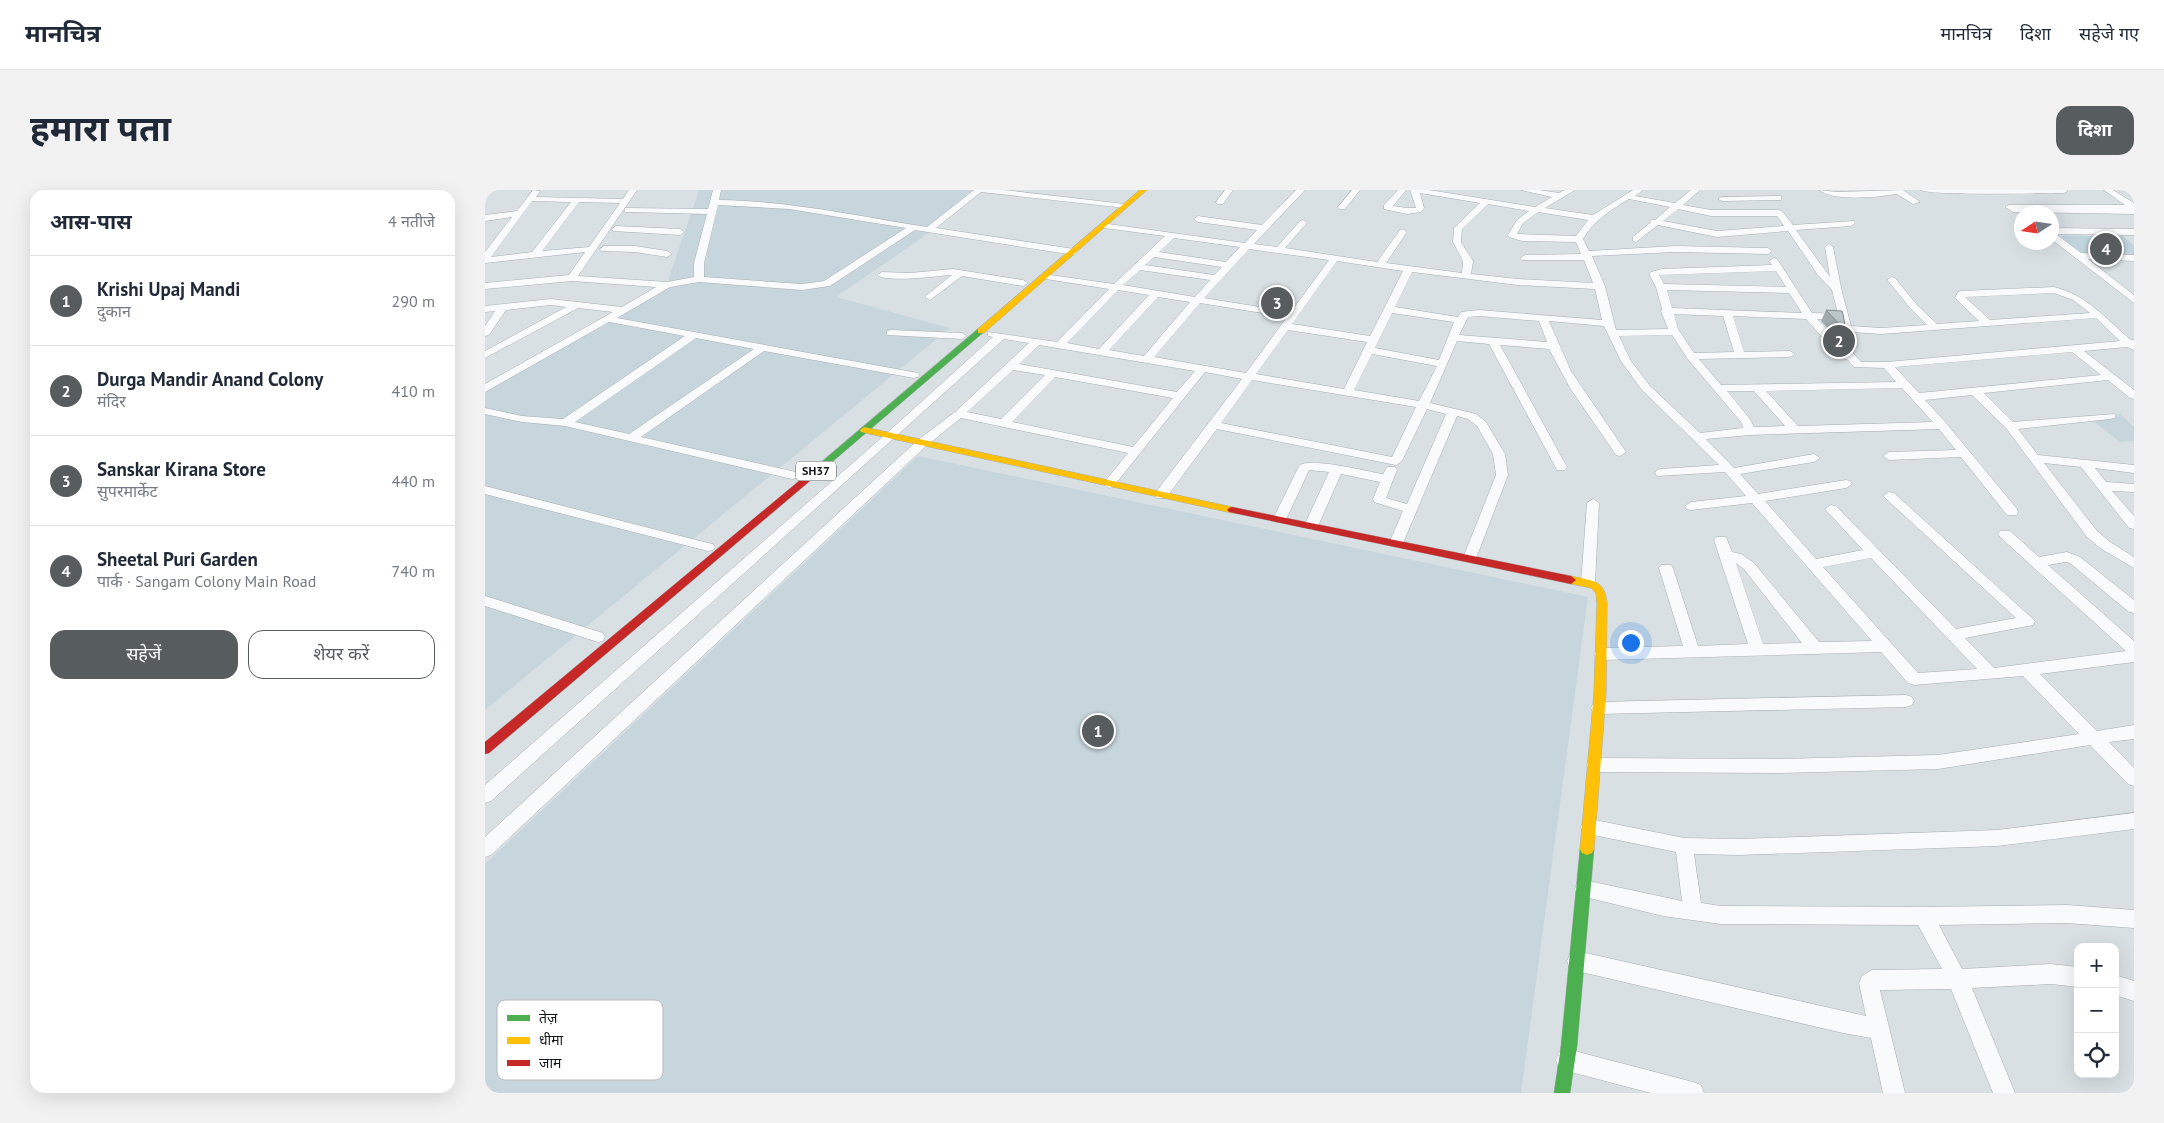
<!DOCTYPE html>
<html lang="hi">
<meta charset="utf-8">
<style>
:root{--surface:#fff;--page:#f2f2f3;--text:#1f2937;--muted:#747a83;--line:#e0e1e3;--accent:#575c5f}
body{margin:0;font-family:"PT Sans","Noto Sans Devanagari",sans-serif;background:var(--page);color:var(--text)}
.controls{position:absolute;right:15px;bottom:15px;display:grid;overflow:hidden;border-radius:10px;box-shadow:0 5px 20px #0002}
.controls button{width:45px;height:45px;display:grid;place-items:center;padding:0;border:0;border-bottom:1px solid var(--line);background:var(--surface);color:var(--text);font:25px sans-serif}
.compass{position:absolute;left:1529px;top:15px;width:45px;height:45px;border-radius:50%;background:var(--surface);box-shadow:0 5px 20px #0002;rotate:258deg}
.you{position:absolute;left:1145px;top:452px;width:18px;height:18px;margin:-12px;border:4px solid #fff;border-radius:50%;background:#1a73e8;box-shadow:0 0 0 8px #1a73e833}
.badge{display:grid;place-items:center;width:32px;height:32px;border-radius:50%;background:var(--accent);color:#fff;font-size:16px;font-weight:700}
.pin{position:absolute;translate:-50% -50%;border:2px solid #fff;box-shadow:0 1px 5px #0006}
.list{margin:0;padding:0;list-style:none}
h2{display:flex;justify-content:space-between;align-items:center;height:65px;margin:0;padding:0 20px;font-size:21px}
h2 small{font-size:16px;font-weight:400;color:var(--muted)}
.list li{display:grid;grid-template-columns:32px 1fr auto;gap:15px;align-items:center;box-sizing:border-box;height:90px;padding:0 20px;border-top:1px solid var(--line)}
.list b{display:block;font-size:19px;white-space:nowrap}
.list p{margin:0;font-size:16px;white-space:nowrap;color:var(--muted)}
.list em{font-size:16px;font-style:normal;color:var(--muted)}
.actions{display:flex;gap:10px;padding:15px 20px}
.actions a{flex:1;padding:11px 0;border:1px solid var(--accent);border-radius:15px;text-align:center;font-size:18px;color:var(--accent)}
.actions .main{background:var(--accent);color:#fff}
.icon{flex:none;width:28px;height:28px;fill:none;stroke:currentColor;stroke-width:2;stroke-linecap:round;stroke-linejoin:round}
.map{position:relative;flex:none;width:1649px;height:903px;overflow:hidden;border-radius:15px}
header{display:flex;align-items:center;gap:30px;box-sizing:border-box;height:70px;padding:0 25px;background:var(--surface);border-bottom:1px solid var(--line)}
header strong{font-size:24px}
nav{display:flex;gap:28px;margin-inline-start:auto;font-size:18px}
.intro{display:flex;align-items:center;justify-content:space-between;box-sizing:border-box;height:120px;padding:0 30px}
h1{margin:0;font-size:35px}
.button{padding:12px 22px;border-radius:15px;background:var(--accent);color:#fff;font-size:18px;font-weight:700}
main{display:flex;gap:30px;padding:0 30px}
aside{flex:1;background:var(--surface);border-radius:15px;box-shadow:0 5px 20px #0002}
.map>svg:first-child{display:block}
.built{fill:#c7d6dd}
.green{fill:#c0d4de}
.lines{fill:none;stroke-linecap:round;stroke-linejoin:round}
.street-casing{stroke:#a9aeb1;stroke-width:1}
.fast-casing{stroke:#a9aeb1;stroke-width:1}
.slow-casing{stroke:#a9aeb1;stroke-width:1}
.jam-casing{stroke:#a9aeb1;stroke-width:1}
.street{fill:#f9fafb;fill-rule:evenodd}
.fast{fill:#4caf50;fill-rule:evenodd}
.slow{fill:#ffc107;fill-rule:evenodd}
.jam{fill:#c62828;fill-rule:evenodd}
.wall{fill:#a1abad}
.building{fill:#bbc7c9;stroke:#838b8d}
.labels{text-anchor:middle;stroke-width:4;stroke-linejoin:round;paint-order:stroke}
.shield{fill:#fff;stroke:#585b5d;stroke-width:1}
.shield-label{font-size:12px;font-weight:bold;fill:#111518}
.key{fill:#fff;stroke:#b8b9ba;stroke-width:1}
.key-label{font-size:14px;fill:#111518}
</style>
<header>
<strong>मानचित्र</strong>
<nav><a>मानचित्र</a><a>दिशा</a><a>सहेजे गए</a></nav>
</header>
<div class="intro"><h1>हमारा पता</h1><a class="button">दिशा</a></div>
<main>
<aside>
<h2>आस-पास<small>4 नतीजे</small></h2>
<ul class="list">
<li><span class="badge">1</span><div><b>Krishi Upaj Mandi</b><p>दुकान</p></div><em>290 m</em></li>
<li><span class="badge">2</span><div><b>Durga Mandir Anand Colony</b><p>मंदिर</p></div><em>410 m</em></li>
<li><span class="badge">3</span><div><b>Sanskar Kirana Store</b><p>सुपरमार्केट</p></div><em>440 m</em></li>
<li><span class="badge">4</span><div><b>Sheetal Puri Garden</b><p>पार्क · Sangam Colony Main Road</p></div><em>740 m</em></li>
</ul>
<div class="actions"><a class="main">सहेजें</a><a>शेयर करें</a></div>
</aside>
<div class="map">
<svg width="1649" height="903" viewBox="0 0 1649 903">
<rect width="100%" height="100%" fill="#d8e0e3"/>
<path class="built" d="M214,0h285l-58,45 -90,62 114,31 -465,382v-319l184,-104v-9z
M1635,224l14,13v14l-14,1 -32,-25z
M433,266l670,141 -67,496h-1036v-229z"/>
<path class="green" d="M1575,46h63l11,9v10l-51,-1z"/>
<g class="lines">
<g class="street-casing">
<path id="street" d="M48,0l7,1 -4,6 87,2 6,-9h8l-59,86 89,6 27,-5v-14l13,-49 -79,-2h-3v-4l83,1 5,-19h8l-2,10c71,1 138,16 208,27l47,-37h30l121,14 4,2 -4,2 -144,-16 -45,36 138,21 4,3 -4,3 -159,-25 -85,56 -28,4 -103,-8 -29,5 -53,31 301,55 1,2 -1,2 -4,1 -150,-27 -123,86 155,35 2,3 -2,3 -4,1 -227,-53 -43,-4 -37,-8v-6l37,8 41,3 122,-83 -76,-14 -124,70v-8l128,-72 -35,-4 -93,50v-7l81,-44 -15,-2 -45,5 -17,25 -4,1v-10l10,-15 -10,1v-6l66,-7 71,8 34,-20 -84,-6 -87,8v-6l84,-8 16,-23 -100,11v-11l27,-35 -27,4v-6l32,-4zM47,11l39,1 -39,50 -41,5zM94,12l41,1 -31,44 -47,4zM233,15l71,4 117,19 -82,53 -22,3 -98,-7v-14zM211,148l58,11 -125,85 -54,-12z
M740,0h8l-10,14h-6l-1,-2z
M811,0h9l-51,54 23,3 23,-26 3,-1 4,3 -22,25 92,14 23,-32 3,-1 4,3 -21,31 76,10 1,-12 -10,-19 1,-14 26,-25 -60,-10 4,15 -3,4 -14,2 -23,-5v-4l14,-15h8l-13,16 14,2h9l-6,-18h19l106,17 17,-10 -31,-7h18l20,3 6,-3h10l-30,18 48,7 40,-25h10l-8,6 40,7 16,-13h9l-17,15 28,5h68l3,1 11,14 61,-4 1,2 -4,3 -55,4 34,47 -5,-30 4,-3 4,3 9,45 9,34 30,2 46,-3 -16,-16 -22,-27 -2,-2 5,-3 3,1 22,27 20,19 42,-3 -24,-23 3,-6 3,-1 93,-4c33,8 52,32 77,53h3v10l-7,-3 -43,4 50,39v9l-4,-1 -22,-18 -124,13 29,29 101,-8 2,2 -2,2 -4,1 -92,10 20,26 96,10v8l-39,-5 11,14 28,2v8l-22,-1 22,25v13l-5,-1 -48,-61 -37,-4 53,68 13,11 24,15v11l-34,-20 -13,-11 -81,-109 -34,-33 -47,5 21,23 71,86 1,3 -1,3h-10l-46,-58 -72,3 -6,-4 6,-4 67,-2 -17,-21 -189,6 -44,4 28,29 80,-14 6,4 -6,4 -74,12 18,20 88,-14 4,1 2,3 -6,4 -81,13 51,58 47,-9 -38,-41 6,-4 5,1 120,123 60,-11 -133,-122 6,-4 5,1 141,128 -2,4 -5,1 -63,12 29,30 132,-17 -126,-114 -2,-3 2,-3h10l29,26 28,-5 13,5 54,43v13l-5,-1 -59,-49 -4,-1 -18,3 86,76v21l-94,12 57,57 37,-6v14l-25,3 25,26v18l-6,-2 -38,-39 -152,24 -158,4 -185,-1 -6,-2 -2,-5 2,-5 6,-2 185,1 158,-4 141,-21 -56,-58 -109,9 -6,-2 -27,-31 -279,8 -5,-2 -3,-4 3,-4 5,-2 81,-2 -24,-78 2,-3h10l2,3 25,78 50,-2 -34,-104 2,-3h10l6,15 9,2 13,9 65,79 53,-1 -120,-138 -61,7 -5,-1 -1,-3 6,-4 55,-6 -21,-24 -68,4 -2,-3 2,-3 4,-1 58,-4 -77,-75 -21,-29 -17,-35 -55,-5 22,50 55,81 -6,4 -4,-1 -46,-67 -21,-39 -49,-4 67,122 -2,3h-8l-68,-126 -32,-3 -27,62 46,11 10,8 19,32 3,21 -33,86h-10l-2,-3 33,-83 -3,-21 -16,-28 -9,-7 -11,-3 -54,127 -2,3h-10l-2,-3 14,-32 -29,-9 -1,-3 7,-17 -39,-8 -23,52 -7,4 -7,-4 25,-54 -20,-2 -24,52h-10l-2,-3 26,-53c9,-10 69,6 84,8l4,-7h8l2,3 -11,28 21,6 39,-90 -19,-5 -25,52 -6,4 -179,-36 -51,69h-10l-1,-3 1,-3 86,-113 -37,-7 -92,115 -4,1 -6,-4 25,-31 -167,-35 -35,28 -435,409 -6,2v-20l433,-397 37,-28 74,-69 -25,-4 -513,462 -6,2v-18l402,-352 106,-96 -5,-1v-4l69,10 52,-53 -63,-10 -5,-3 2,-2 71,10 51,-48 -61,-8 -4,-3 1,-2 144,20 12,-13 -59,-8 -4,-3 4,-3 64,9zM1144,9l41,8 -15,13h-4l-1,3 -17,14v4l3,1 22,-17 59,12 71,-6 30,44 14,15 6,24 -26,-1 -35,-54 -3,-1 -5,3 3,4 -110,4 -11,3 -2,2 7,13 6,22 -1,2 7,18 -52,1 -11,-44 -13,-30 83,-4 93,2 4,-3 -4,-3 -93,-2 -86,5 -6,-12c11,-19 28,-29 46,-40zM1003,14l41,7 -12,9 -9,15 1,2 13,4 54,1 5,12 -56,1 -5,3 2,2h62l9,23 -75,-4 -47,-5 2,-13 -12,-19 1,-13zM1193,19l33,7h66l7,10 -67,5 -54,-10zM1053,22l50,8 -12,16 -59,-2 6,-11zM689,48l66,9 -14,15 -67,-10zM764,59l80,11 -38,52 -87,-14zM669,67l68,10 -8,8 -69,-10zM852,71l66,10 -33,65 -78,-12zM655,80l70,10 -15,17 -72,-12zM1291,81l10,16 -122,-3 -5,-9zM927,82l106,13 77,4 7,31 -123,-10 -18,2 -3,5 -63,-10zM633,100l31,5 -50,54 -32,-6zM1182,100l122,3 13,20 -130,-5zM1569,103l19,7 17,13 -100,7 -25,-23zM673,107l32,5 -46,54 -35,-6zM715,113l87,14 -41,56 -92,-16zM907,123l62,9 -15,38 -64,-12zM1189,124l49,2 11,36 -40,1 -16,-24zM994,126l60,5 8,21 -88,-7 9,-18zM1248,126l73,3 33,37 9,4 6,7 30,1 12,14 -175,3 -22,-26 91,-2 5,-3 -5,-3 -46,1zM1611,128l24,23 -233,21h-26l-8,-9 -1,-21 29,2zM1332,129l23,1 3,27zM803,140l79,12 -23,47 -88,-15zM1187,145l15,23 54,64 2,6 -43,5 -50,-47 -19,-25 -12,-25zM554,155l156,26 -18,21 -158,-28zM1587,162l29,23 -182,18 -24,-26zM887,164l65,12 -18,35 -65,-11zM528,180l32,5 -44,44 -34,-7zM570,187l118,21 -40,49 -121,-25zM767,190l164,27 -24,50 -171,-34zM1417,198l31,34 -135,4 -32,-35zM1242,201h27l31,35 -31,1 -4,-8zM1386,368l106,111 -59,4 -95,-106zM1251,373l8,6 58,74 -39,1z
M867,0h8l-15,19h-6l-1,-2z
M1334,0l18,2 66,-2 17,12 -7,2 -16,-10c-20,3 -62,8 -78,-4z
M1436,0h146l1,1 -4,2c-20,0 -135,3 -143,-3z
M1619,0h9l21,13v11l-121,-2 -8,-5 4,-2h116z
M1293,6h3v4l-59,1 -4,-2 4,-2z
M131,36l64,3 4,3 -4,3 -67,-4 -1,-2z
M1566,38l83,1v6l-78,-1 25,19 53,2v6l-46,-2 46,36v8l-83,-64z
M119,56h31l32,5 5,3 -5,3 -32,-5 -34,-1 -1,-2z
M468,79l70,11 5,3 -5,3 -61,-10 -32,24 -5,-3 2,-2 25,-20c-15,1 -64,8 -75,0l5,-3 28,1z
M406,140l71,3 5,3 -5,3 -75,-4v-4z
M0,296l223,57 5,1 2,3 -2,3 -5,1 -223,-57z
M1108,309l6,4 -4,80 -2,3h-10l-2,-3 6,-80z
M0,406l118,37 2,4 -2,4 -5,1 -113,-36z
M1421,505l6,2 2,4 -2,4 -6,2 -307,7 -6,-2 -2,-4 2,-4 6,-2z
M1649,623v16l-137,17 -258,9 -45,-1 7,49 20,3 202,1 144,-2 67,5v18l-67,-5 -128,2 23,44 89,-5 27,3v20l-27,-3 -79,4 43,105h-22l-42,-104 -71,1 25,103h-22l-12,-55 -28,-5 -266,-62 -7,-3 -3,-7 3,-7 7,-3 289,65 -7,-33 3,-7 10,-6 70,-1 -24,-44 -197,-1 -58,-8 -86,-21 -2,-6 2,-6 7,-3 98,21 -6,-49 -92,-19 -3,-6 3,-6 6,-2 94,19 55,1 258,-9z
M1630,785l19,6v20l-19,-6z
M1082,859l126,33 8,3 3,8h-53l-84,-22 -8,-3 -3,-8 3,-8z"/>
</g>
<g class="fast-casing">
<path id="fast" d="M493,139l7,2 -174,149h-6v-4z
M1102,653l5,2 2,4 -17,197 -7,47h-16l7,-47 19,-197 2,-4z"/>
</g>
<g class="slow-casing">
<path id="slow" d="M655,0h7l-163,143h-6v-4z
M379,237l368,80 5,3 -5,3 -371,-81 -1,-2z
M1086,386c21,5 34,3 36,28l-1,89 -12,156 -2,4 -5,2 -5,-2 -2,-4 14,-156 3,-89 -1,-11 -5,-5 -24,-5 -1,-3z"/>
</g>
<g class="jam-casing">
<path id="jam" d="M323,285l3,1v4l-322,273 -4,1v-12l320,-266z
M747,317l339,69 5,4 -5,4 -342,-72 -2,-2 2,-2z"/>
</g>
<use href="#street" class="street"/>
<use href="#fast" class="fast"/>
<use href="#slow" class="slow"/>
<use href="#jam" class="jam"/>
</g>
<path class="wall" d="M1341,120l20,21 -5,11 -20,-21z"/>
<path class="building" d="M1341,120l16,1 1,3 3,17z"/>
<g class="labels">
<rect class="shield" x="311" y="271.5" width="40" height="19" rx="4"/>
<g class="shield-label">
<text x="331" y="285">SH37</text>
</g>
</g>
<rect x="12" y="810" width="166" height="80" rx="8" class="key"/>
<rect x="22" y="825" width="23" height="6" fill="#4caf50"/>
<rect x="22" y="847" width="23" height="7" fill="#ffc107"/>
<rect x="22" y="870" width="23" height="6" fill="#c62828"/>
<g class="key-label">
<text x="54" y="833">तेज़</text>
<text x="54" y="855">धीमा</text>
<text x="54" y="878">जाम</text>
</g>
</svg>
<div class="controls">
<button>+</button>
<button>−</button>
<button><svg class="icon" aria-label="locate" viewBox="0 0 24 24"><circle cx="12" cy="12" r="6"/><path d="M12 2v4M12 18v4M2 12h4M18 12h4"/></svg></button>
</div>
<svg class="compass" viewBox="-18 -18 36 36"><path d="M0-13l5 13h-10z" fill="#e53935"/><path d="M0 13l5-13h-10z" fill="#747a83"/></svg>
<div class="you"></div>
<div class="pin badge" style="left:613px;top:541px">1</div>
<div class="pin badge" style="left:1354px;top:151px">2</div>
<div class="pin badge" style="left:792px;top:113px">3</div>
<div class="pin badge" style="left:1621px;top:59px">4</div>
</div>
</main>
